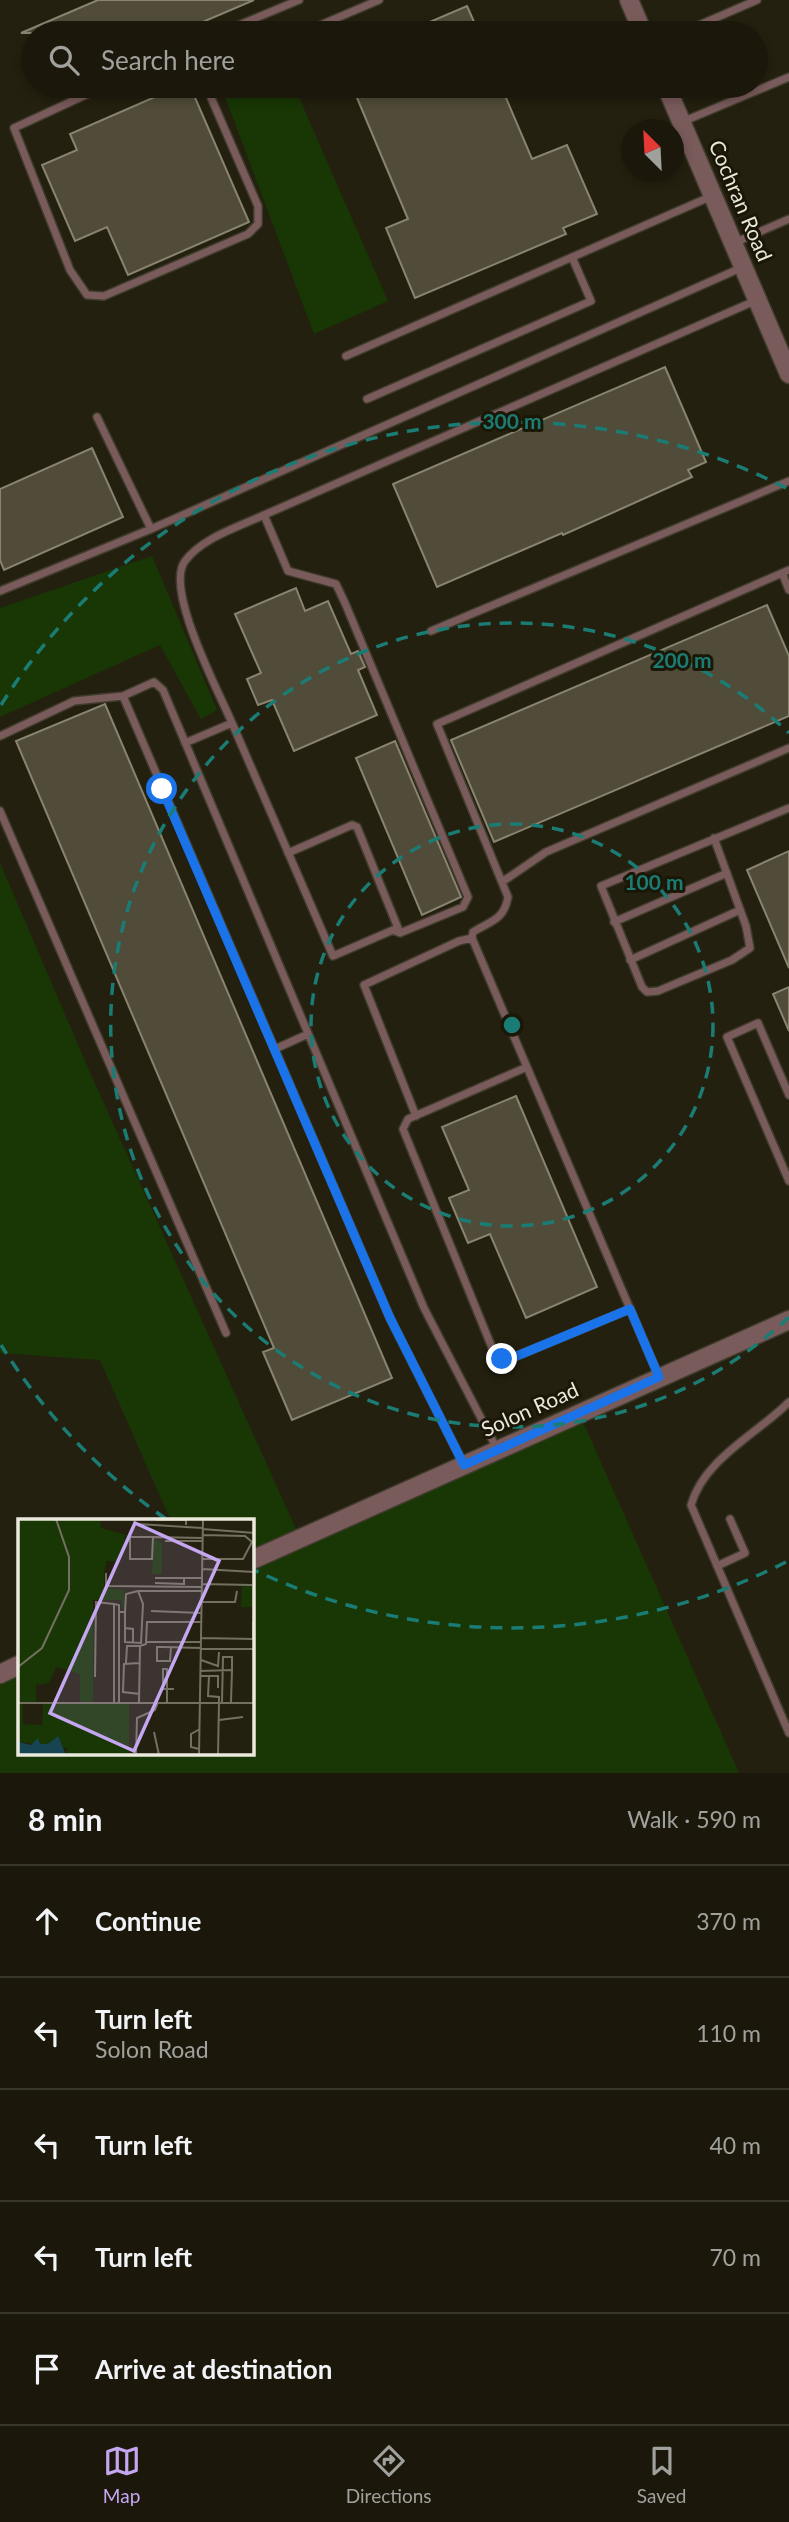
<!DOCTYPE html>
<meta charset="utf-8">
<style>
:root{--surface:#1b180b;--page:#242114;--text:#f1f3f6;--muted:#a0a09d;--line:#39372c;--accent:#c5a7f1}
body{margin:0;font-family:Lato,sans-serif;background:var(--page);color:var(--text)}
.compass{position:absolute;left:621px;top:119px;width:63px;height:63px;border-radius:50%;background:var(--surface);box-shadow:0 4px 10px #0003;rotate:336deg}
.stop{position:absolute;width:21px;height:21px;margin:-16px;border:5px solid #1a73e8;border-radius:50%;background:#fff}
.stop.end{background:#1a73e8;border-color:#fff;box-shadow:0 2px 7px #0008}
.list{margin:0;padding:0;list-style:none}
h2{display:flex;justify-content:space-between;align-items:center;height:91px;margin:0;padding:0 28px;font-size:30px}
h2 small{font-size:23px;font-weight:400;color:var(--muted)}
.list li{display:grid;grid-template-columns:46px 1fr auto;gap:21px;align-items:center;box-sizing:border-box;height:112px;padding:0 28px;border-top:2px solid var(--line)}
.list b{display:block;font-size:26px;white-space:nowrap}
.list p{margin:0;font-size:23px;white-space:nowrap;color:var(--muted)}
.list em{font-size:23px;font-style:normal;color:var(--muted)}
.icon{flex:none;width:38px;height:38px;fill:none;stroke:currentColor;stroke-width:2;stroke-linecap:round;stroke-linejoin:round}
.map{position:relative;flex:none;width:789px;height:1773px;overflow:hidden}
.search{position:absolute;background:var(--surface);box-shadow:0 4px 10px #0003;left:21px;right:21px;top:21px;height:77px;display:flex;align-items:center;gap:18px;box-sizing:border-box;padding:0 24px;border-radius:38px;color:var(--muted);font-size:26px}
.sheet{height:651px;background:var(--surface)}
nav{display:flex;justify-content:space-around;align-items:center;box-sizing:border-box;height:98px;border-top:2px solid var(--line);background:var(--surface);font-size:19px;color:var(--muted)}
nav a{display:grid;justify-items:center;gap:4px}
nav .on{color:var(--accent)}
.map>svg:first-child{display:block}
.green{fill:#183704}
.building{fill:#514c39;stroke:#898470;stroke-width:2}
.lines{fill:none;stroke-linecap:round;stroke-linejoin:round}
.service-casing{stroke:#403c2c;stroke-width:10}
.tertiary-casing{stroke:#403c2c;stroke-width:21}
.service{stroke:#7a5b5c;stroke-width:7}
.tertiary{stroke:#7a5b5c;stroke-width:18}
.route{stroke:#1a73e8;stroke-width:9}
.ring{fill:none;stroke:#1a7c74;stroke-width:3.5;stroke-dasharray:12 9}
.labels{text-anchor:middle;stroke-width:6;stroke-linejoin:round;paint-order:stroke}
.street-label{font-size:21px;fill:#ebe9dd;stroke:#1b1706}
.inset-road{fill:none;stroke:#747061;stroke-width:2}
.view{fill:#c5a7f1;fill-opacity:0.15;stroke:#c5a7f1;stroke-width:3.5}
.inset-edge{fill:none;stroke:#ebe9dd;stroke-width:3.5}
.centre{fill:#1a7c74;stroke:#1b1706;stroke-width:3.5}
.ring-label{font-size:21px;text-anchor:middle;font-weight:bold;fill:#1a7c74;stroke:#1b1706;stroke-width:6;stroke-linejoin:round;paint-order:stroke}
</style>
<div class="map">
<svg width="789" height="1773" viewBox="0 0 789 1773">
<rect width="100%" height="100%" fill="#24200f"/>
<path class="green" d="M221,86h73l94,215 -74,33z
M152,556l65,154 -16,9 -41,-74 -160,72v-109z
M0,863l88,205 212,470 279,-125 160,360h-739v-99l19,-9v89h233v-233h-81l-71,-161 -100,-7z"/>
<path class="building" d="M98,0h156l-77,33h-156z
M467,6l12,27h-75z
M180,86h10l59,136 -121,53 -21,-48 -32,14 -33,-76 35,-15 -7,-16z
M352,86h149l31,73 35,-14 30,69 -34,14 3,6 -151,64 -29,-70 22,-9z
M665,367l41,95 -18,8 4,7 -129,58 -1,-2 -125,54 -44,-103z
M92,448l31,69 -119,53 -4,-10v-71z
M296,588l9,23 23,-10 23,53 7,-3 7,16 -7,3 19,45 -83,36 -22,-51 -14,5 -11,-26 14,-6 -26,-59z
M767,605l22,51v60l-295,126 -43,-102z
M105,704l287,674 -100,42 -29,-68 11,-4 -258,-607z
M395,741l66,156 -39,18 -66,-157z
M789,851v117l-42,-98z
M789,987v44l-16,-37z
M516,1096l81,191 -71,31 -36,-84 -22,9 -19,-45 20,-8 -27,-63z"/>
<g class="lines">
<g class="service-casing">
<path id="service" d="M220,33l79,-33
M302,33l77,-33
M681,33l76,-33
M105,86l-91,42 56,142 17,25 17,1 144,-62 10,-10v-18l-52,-120
M682,122l107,-45
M734,243l55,-24
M346,356l366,-160
M367,399l224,-98 -19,-44
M97,417l54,112
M264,515l493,-215
M782,573l7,17
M0,591l151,-62 592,-262
M431,631l358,-150
M0,736l74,-35 49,-5
M185,743l47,-20 101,233 60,-26 7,3 63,-26 5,-10 -123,-294 -9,-19 -48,-13 -24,-56c-26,12 -62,23 -79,46 -21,28 34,131 47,162
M0,811l226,522
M714,838l32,88 4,22 -18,12 -74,31 -11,1 -5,-5 -41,-101 188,-78
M288,853l64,-28 5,2 43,106
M502,882l44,-30 243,-104
M614,922l113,-49
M630,960l110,-50
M275,1049l33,-15
M527,1067l-119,52 -5,10 92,226 7,4 10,-1 118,-49
M789,1095l-31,-72 -31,14 62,144
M416,1116l-52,-131 95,-44 13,-3
M659,1377l-187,-439 1,-6c18,-11 31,-12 35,-35l-71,-173 352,-154
M789,1402c-32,32 -85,57 -98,103l98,228
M464,1465l-74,-147 -267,-622 31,-14 9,8 261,618 73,141
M717,1566l28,-13 -15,-34"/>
</g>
<g class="tertiary-casing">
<path id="tertiary" d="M629,0l14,33
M666,86l123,288
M252,1560l537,-240
M0,1674l19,-9"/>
</g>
<use href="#service" class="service"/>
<use href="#tertiary" class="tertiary"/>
</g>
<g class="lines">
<path class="route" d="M162,789l228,529 74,147 195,-88 -29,-68 -118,49 -10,1"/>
</g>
<g class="ring">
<circle cx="512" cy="1025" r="201"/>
<path d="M789 1317A402 402 0 1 1 789 733"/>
<path d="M786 1562A603 603 0 0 1 252 1569M166 1519A603 603 0 0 1 1 1345M1 705A603 603 0 0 1 786 488"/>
</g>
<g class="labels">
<g class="street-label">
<text transform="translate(740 201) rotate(67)" y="7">Cochran Road</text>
<text transform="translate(530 1410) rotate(-24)" y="7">Solon Road</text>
</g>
</g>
<g transform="translate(18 1519)">
<rect width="236" height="236" fill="#24200f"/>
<path d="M0,0h82l1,9 25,7 -8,26h-11l-3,11v16l20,2v20l-3,-10h-28v102l36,1v52h-63l1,-7 -49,-6zM38,148l24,7v28l-37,1 -1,22 -19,-1v-20l13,-1v-18l13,-2zM136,20l8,4v31h-10zM224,67h12v21h-13z" fill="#183704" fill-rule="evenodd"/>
<path d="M40,217l8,19h-48l1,-13 12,3 7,-7 2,6h8z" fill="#164453"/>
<path class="inset-road" d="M138,1h30v5M120,5l64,4M184,10l53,4M135,18l-1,22h-22v-22h23l49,1M147,22h37M184,40h41l9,-17 -7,-6 -43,-1M184,50l52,3M88,54v13l96,1M137,59h47M137,64l29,1v-6M184,65l50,1M120,72h64M183,83h34l2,-11M133,92l50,2M101,93h6v30l16,1 2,-39 -5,-13 -12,3 -1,18M107,109l8,1v13M183,119l52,1v-17M128,123h55M153,128l-1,14h-13v-14h6l38,1M183,130h54M183,141l17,6 1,-14M108,144l1,-17h13M0,148l24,-19 27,-58v-33l-13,-38M182,152l32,-1 -1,32M182,157h18v12M191,157l-1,20 11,1v5l-1,53M77,158l1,-75 18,2M122,175l-17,-2 1,-28 16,-1M121,183l1,-56 6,-2 1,-22h54M149,183v-33h-4v20h11M204,183l1,-45h9v13M0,184h237M96,184v-99l5,1v98M201,201l24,-3M136,213l5,23M181,230l-8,-2v-13l9,-5M118,236l1,-37 18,-8 3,-8M181,236l4,-236"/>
<path class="view" d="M117,4l84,38 -85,190 -84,-38z"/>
<rect width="236" height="236" class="inset-edge"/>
</g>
<circle cx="512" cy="1025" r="10" class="centre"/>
<g class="ring-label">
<text x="512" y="429">300 m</text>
<text x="682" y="668">200 m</text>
<text x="654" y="890">100 m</text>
</g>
</svg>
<svg class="compass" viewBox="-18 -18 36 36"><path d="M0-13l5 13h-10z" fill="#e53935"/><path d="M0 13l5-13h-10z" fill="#a0a09d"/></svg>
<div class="stop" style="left:162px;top:789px"></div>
<div class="stop end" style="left:502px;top:1359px"></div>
<div class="search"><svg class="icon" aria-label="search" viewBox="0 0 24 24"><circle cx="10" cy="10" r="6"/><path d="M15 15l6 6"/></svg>Search here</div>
</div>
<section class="sheet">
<h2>8 min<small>Walk · 590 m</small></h2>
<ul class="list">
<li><svg class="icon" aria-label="ahead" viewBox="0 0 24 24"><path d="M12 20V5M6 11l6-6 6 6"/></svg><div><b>Continue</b></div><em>370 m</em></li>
<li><svg class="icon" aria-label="left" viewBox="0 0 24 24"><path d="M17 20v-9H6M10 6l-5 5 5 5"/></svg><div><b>Turn left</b><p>Solon Road</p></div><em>110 m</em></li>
<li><svg class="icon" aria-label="left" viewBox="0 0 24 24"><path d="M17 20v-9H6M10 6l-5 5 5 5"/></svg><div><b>Turn left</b></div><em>40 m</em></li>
<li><svg class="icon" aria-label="left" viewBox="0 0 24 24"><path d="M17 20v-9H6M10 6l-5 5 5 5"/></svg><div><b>Turn left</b></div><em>70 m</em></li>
<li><svg class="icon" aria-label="arrive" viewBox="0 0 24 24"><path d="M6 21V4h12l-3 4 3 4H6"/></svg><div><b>Arrive at destination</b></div></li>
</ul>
</section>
<nav>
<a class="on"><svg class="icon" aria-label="map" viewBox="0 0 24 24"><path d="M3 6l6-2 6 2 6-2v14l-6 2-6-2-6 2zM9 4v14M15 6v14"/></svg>Map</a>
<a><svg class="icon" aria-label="directions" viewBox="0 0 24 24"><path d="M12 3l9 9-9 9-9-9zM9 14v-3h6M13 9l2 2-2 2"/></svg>Directions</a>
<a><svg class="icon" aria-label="saved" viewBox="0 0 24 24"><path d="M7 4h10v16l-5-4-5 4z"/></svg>Saved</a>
</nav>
